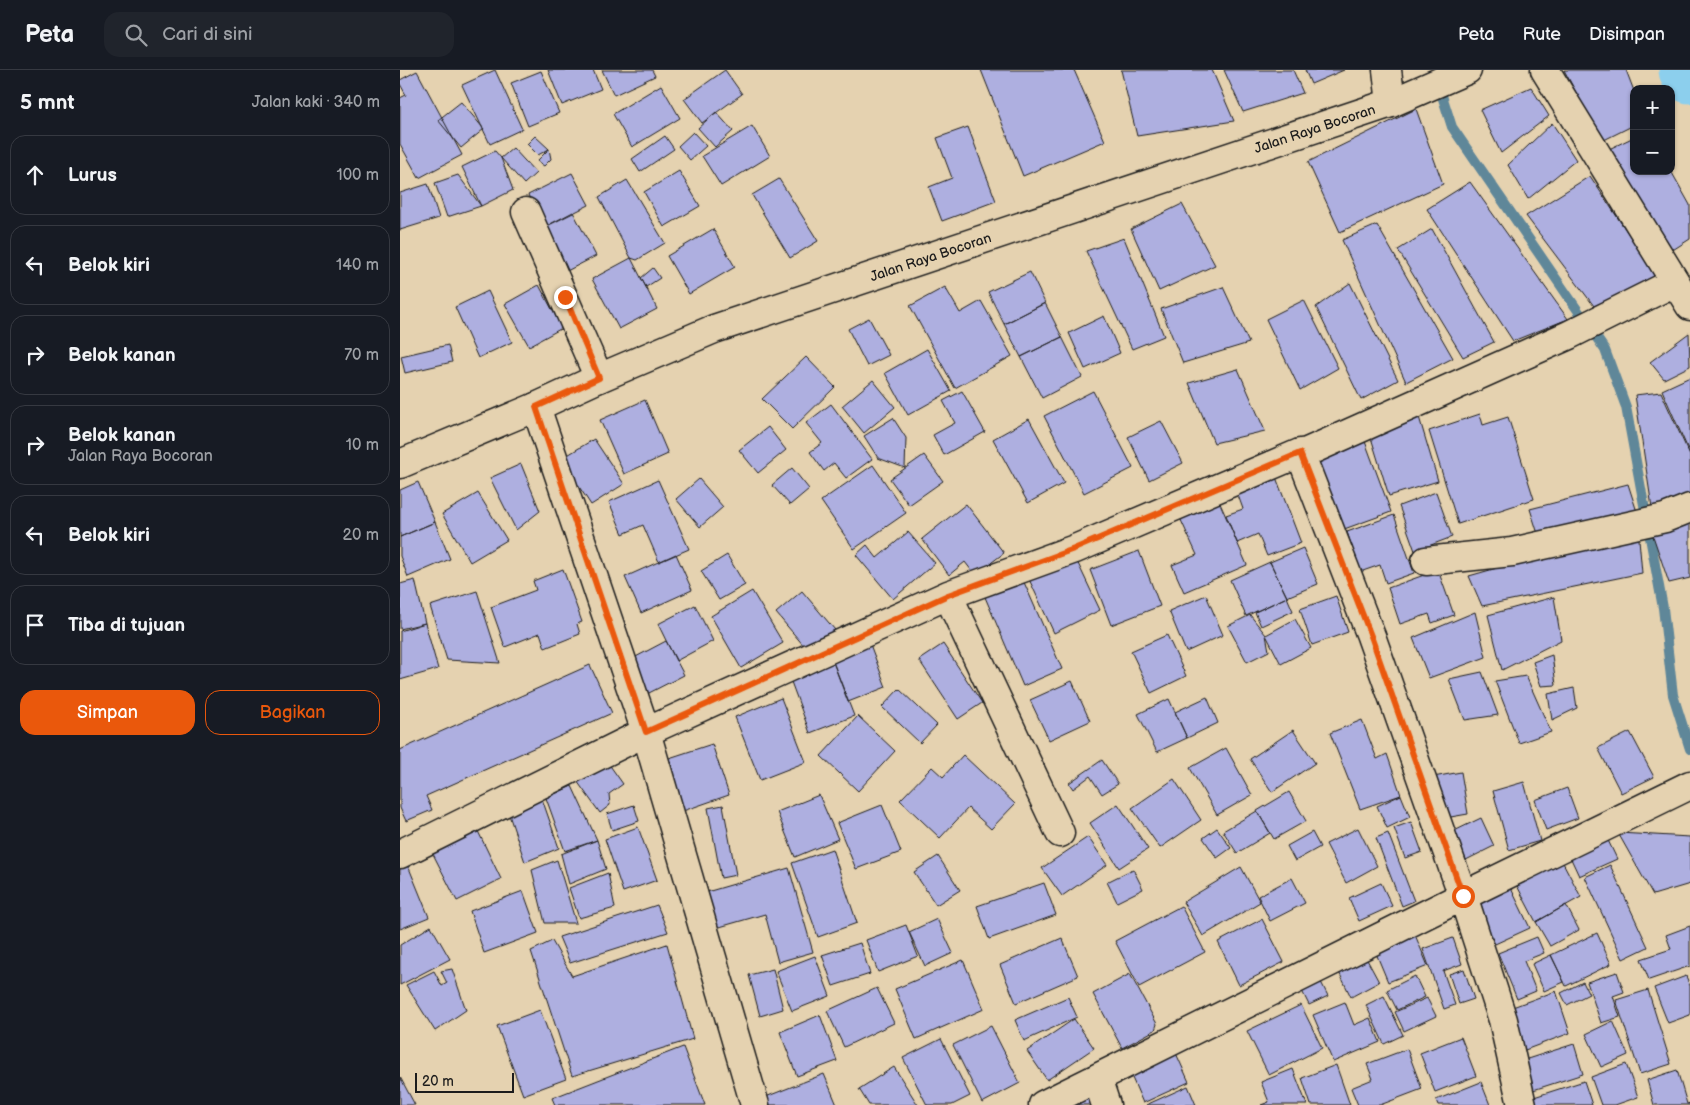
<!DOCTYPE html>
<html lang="id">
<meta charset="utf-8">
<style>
:root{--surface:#171b24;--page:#20242c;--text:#f1f3f6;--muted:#9ea1a6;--line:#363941;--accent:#ea580c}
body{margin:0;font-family:"Balsamiq Sans",sans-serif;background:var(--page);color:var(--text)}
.controls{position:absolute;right:15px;top:15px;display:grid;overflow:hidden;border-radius:10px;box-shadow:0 1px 4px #0004}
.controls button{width:45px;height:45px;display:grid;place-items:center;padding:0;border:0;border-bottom:1px solid var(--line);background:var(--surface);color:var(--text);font:25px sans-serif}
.scale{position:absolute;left:15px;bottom:12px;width:99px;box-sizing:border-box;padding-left:5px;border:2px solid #1c1c1c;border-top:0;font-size:14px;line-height:18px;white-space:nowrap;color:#1c1c1c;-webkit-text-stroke:4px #e5d2b0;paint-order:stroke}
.stop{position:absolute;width:15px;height:15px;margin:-11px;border:4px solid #ea580c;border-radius:50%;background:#fff}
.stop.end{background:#ea580c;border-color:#fff;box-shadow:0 1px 5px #0008}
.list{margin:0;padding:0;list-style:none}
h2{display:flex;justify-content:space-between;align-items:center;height:65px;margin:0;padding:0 20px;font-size:21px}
h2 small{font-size:16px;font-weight:400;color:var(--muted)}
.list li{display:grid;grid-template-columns:32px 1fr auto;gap:15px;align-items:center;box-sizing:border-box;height:80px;margin:0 10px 10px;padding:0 10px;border:1px solid var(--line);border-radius:15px}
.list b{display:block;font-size:19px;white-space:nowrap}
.list p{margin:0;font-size:16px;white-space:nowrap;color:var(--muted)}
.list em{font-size:16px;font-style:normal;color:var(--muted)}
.actions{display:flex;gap:10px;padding:15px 20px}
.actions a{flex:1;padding:11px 0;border:1px solid var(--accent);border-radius:15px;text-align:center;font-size:18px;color:var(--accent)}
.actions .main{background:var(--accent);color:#fff}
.icon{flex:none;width:28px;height:28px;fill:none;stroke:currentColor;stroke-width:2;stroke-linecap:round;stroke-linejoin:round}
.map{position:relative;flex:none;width:1290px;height:1035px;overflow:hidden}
header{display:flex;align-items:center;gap:30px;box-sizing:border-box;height:70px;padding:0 25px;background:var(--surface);border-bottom:1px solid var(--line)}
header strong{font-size:24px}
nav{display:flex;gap:28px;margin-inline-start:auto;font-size:18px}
.search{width:350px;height:45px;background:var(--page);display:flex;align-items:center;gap:12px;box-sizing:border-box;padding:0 18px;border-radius:15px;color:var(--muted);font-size:19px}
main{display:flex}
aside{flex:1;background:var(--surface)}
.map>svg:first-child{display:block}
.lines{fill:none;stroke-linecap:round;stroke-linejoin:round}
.stream{stroke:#5f8799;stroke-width:10}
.river{stroke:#8ccfed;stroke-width:59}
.building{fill:#aeafe0;stroke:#1c1c1c}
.street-casing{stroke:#1c1c1c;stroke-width:31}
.secondary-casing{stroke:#1c1c1c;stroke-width:31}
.street{stroke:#e5d2b0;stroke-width:28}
.secondary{stroke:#e5d2b0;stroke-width:28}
.route{stroke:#ea580c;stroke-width:6}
.labels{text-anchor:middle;stroke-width:4;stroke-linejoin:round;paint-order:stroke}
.street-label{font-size:14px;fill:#1c1c1c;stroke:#e5d2b0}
</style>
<header>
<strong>Peta</strong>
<div class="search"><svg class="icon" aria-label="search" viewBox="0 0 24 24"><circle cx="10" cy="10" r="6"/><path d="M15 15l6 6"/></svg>Cari di sini</div>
<nav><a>Peta</a><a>Rute</a><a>Disimpan</a></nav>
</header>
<main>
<aside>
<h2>5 mnt<small>Jalan kaki · 340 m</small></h2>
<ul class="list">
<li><svg class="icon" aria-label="ahead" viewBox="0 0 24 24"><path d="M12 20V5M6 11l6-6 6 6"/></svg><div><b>Lurus</b></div><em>100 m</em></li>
<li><svg class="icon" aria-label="left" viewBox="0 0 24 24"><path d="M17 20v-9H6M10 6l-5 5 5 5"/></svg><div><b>Belok kiri</b></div><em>140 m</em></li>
<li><svg class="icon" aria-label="right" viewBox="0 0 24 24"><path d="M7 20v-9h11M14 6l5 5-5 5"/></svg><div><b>Belok kanan</b></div><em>70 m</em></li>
<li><svg class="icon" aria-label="right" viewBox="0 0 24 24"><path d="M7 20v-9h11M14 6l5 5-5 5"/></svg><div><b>Belok kanan</b><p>Jalan Raya Bocoran</p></div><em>10 m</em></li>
<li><svg class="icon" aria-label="left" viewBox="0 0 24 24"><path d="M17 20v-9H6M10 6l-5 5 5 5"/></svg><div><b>Belok kiri</b></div><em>20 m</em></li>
<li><svg class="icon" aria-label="arrive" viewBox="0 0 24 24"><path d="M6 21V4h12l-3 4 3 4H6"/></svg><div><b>Tiba di tujuan</b></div></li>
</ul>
<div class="actions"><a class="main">Simpan</a><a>Bagikan</a></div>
</aside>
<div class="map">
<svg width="1290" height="1035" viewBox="0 0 1290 1035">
<rect width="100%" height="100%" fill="#e5d2b0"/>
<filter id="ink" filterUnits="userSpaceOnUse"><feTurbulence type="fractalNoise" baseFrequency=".02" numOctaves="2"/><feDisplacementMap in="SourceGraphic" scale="10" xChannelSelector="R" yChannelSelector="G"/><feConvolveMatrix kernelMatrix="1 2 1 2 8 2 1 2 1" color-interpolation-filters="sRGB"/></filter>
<g filter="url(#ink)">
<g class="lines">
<path class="stream" d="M1038,13l14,44 153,223 21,57 37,201 10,87 17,54"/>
<path class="river" d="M1288,0l2,4"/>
</g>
<path class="building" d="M95,0l27,59 -32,15 -28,-59z
M148,0h45l8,19 -39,16z
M202,0h50l3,6 -41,19z
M325,0l17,24 -40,29 -18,-24z
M581,0h93l31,71 -82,35z
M721,0h91l22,51 -97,15z
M824,0h69l10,23 -60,19z
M905,0h39l-33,14z
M1164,0h62l8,21v34l-32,16z
M17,1l45,84 -43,23 -19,-34v-46l6,-3 -6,-11v-4z
M141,1l18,42 -31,13 -17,-43z
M261,15l19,33 -48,29 -19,-33z
M1131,17l18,29 -48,37 -21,-43z
M61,32l23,27 -23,19 -23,-28z
M1016,39l27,75 -103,48 -32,-70z
M316,42l17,19 -18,16 -17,-19z
M1152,53l24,37 -48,39 -20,-34z
M352,56l18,30 -49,30 -19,-30z
M568,57l28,74 -54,20 -13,-34 23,-9 -15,-40z
M293,62l13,14 -16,14 -12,-14z
M135,66l14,13 -11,6 -11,-11z
M265,66l9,13 -34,23 -8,-13z
M1234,67v34h37l19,34v34l-22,14 -61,-103z
M113,78l23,25 -12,11 -23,-26z
M149,79l2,10 -7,7 -7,-5z
M95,81l6,7 12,32 -32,16 -19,-39z
M279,101l21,35 -36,21 -20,-35z
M172,103l17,32 -44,22 -17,-32z
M58,105l23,31 -34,11 -12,-34z
M1190,106l67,101 -63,29 -68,-90z
M379,109l39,62 -28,17 -38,-63z
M227,110l38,63 -28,17 -6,-2 -32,-61z
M1070,112l98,137 -55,22 -86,-132z
M28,114l11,34 -39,12v-37z
M782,134l33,61 -56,26 -28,-62z
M173,142l23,44 -37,19 -22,-44z
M977,155l76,133 -47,24 -64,-142z
M313,159l22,38 -46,27 -22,-38z
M1032,159l62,113 -31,15 -65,-107z
M724,168l40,98 -32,13 -46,-98z
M231,188l26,51 -38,20 -27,-50z
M253,198l7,10 -14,9 -5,-9z
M630,202l15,31 -41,21 -16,-32z
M950,213l48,97 -37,20 -45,-93z
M139,215l23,43 -33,18 -24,-42z
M545,217l15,26 21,-12 31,55 -57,32 -45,-82z
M823,217l26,56 -66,20 -22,-54z
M88,221l24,51 -34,16 -23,-51z
M904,230l34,68 -38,22 -34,-71z
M645,233l17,34 -41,20 -17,-33z
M704,246l16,37 -35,16 -16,-36z
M469,248l20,37 -22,11 -19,-37z
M1289,263l1,33 -26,13 -14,-17z
M662,267l20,40 -40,21 -21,-41z
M48,275l4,17 -47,11 -4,-17z
M527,279l24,42 -43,24 -23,-42z
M406,287l29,30 -43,42 -30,-30z
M838,299l27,62 -51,12 -25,-60z
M1290,307v77l-28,-64z
M473,310l22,27 -31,26 -22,-27z
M562,321l23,41 -41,23 -11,-20 22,-12 -12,-22z
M693,321l40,77 -49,25 -40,-77z
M1261,322l29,64v42l-37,16 -18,-119z
M245,330l23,54 -44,20 -24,-54z
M431,334l41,55 -26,19 -12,-15 -10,8 -14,-19 12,-9 -16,-20z
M1080,344l3,11 25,-8 26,82 -76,25 -29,-93z
M1019,347l19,64 -49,15 -20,-65z
M493,348l13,20 -1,30 -27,-10 -14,-22z
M629,349l35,64 -36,20 -35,-64z
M761,351l22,42 -34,17 -21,-43z
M368,357l18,23 -28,23 -19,-23z
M963,366l28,76 -55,20 -28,-76z
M194,369l30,45 -33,21 -30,-46z
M524,385l19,26 -34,24 -19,-26z
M121,394l19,47 -24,19 -26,-52z
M473,395l33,48 -52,36 -33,-48z
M392,398l17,21 -19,16 -18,-20z
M874,402l27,71 -34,13 -9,-22 -21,9 -11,-28 17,-6 -8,-22z
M299,409l24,28 -23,20 -24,-28z
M258,410l31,69 -30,13 -16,-37 -20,9 -14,-32z
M18,412l17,40 -35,15v-47z
M1228,414l11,34 -99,22 -10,-31z
M1036,422l16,45 -37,14 -16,-45z
M78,423l29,47 -37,22 -28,-48z
M819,431l28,64 -63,27 -12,-27 25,-10 -17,-37z
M566,434l38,49 -29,22 -10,-13 -16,13 -27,-36z
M994,445l20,58 -28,10 -6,-18 -20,7 -13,-40z
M1290,448v60l-21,5 -17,-50z
M35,452l15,37 -42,18 -8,-21v-19z
M1238,458l4,45 -160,33 -13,-30z
M508,462l27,31 -42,36 -37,-44 11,-10 10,13z
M903,478l15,36 -31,13 -17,-35z
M739,481l21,55 -49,19 -21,-55z
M276,484l16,36 -51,23 -16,-36z
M327,485l18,30 -26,15 -18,-29z
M674,485l26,55 -46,23 -26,-56z
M870,492l17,35 -41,19 -16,-36z
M163,499l19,53 -5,2 3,10 -35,14 -5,-15 -35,14 -14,-40 45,-17 -3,-9z
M1038,500l16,45 -22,8 -3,-9 -29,10 -12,-36z
M15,510l10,43 -25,6v-45z
M623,510l39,89 -39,17 -38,-89z
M77,521l23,72 -53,-3 -17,-54z
M352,521l31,52 -42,25 -30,-52z
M402,521l33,39 -25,23 -34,-40z
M806,525l17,40 -37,17 -17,-41z
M936,526l12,36 -36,13 -12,-36z
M887,527l6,14 -32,15 -6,-14z
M1154,527l7,43 -59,30 -14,-55z
M295,535l18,36 -37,20 -18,-37z
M1075,542l11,45 -57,21 -16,-40z
M850,545l16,20 3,16 -22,11 -19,-36z
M895,549l16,29 -30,16 -15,-29z
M25,553l13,46 -38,11v-49z
M767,565l19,41 -35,17 -20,-42z
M468,569l18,48 -38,15 -18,-48z
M266,571l18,34 -37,19 -17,-34z
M543,574l39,59 -24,16 -39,-59z
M430,584l24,62 -44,17 -23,-62z
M1152,585l4,30 -15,1 -8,-24z
M190,595l22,48 -186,83 6,14 -26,11 -6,-13v-58z
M1082,602l16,43 -33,5 -16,-41z
M1126,606l25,56 -32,11 -24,-62z
M672,611l18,40 -41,19 -19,-40z
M1174,618l3,20 -25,12 -4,-26z
M499,619l38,36 -17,18 -38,-36z
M807,627l11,26 -31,15 -12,-26z
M381,628l25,64 -46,18 -25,-63z
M769,629l18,39 -30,14 -19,-38z
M458,646l37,35 -37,40 -37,-35z
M962,650l15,39 10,-5 14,41 -41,14 -30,-76z
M893,660l22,33 -43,29 -22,-33z
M1230,662l24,45 -33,16 -23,-45z
M312,674l17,51 -49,17 -17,-52z
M826,678l26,47 -35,20 -27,-47z
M563,685l52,49 -24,25 -23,-21 -28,30 -40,-38 32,-33 11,10z
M206,690l17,24 -14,10 1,11 -10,8 -23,-32z
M702,690l16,24 -16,10 -12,-18 -17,13 -4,-6z
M1061,702l7,42 -29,5 -6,-42z
M774,709l27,41 -41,28 -28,-40z
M1124,712l16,59 -31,9 -16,-59z
M172,716l25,54 -32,11 -19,-53z
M1167,718l11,30 -32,12 -11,-30z
M889,722l17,29 -32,18 -17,-28z
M140,723l19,55 -34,14 -20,-59z
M419,725l19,44 -43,18 -18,-45z
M1001,725l9,22 -23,11 -10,-22z
M718,734l30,45 -29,19 -29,-45z
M234,735l5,16 -27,9 -5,-16z
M323,735l13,70 -15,3 -13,-70z
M482,735l19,47 -45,17 -19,-46z
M857,741l13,22 -33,20 -14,-22z
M1081,748l13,28 -34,17 -14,-28z
M1011,752l11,30 -17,6 -11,-30z
M76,757l25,52 -44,22 -26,-51z
M238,757l19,53 -34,12 -18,-53z
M817,758l14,20 -14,10 -14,-20z
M958,758l19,38 -31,17 -20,-39z
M1203,760l14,29 -38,17 -13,-28z
M912,762l8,15 -25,14 -8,-15z
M988,763l26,68 -12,5 -26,-68z
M1218,763l72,4v47l-37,11z
M688,767l19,28 -45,31 -20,-28z
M197,770l9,29 -37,15 -8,-30z
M432,779l25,74 -39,14 -26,-74z
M1159,785l22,42 -45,25 -22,-42z
M538,786l22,34 -24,15 -22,-33z
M157,790l19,63h-31l-13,-53z
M7,793l22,54 -29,12v-63z
M1210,795l38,82 -25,12 -38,-82z
M841,797l19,35 -57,34 -20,-34z
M389,798l24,84 -35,10 -13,-48 -56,16 -9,-36z
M733,799l10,20 -26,13 -10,-20z
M208,803l7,35 -36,10 -10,-30z
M892,808l13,25 -35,18 -12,-25z
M1108,812l22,46 -35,16 -22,-45z
M644,813l12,32 -67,24 -12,-33z
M981,813l11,23 -33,15 -10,-23z
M123,821l15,42 -54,20 -14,-42z
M257,835l11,27 -98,31 -11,-26z
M1166,835l13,25 -29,16 -14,-24z
M781,836l24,46 -66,35 -24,-46z
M537,849l16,34 -28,13 -16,-34z
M862,849l22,43 -45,23 -21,-43z
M506,855l12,31 -40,16 -12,-32z
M31,856l19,33 -50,26v-40z
M1290,856v40l-41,14 -8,-21 30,-10 -5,-14z
M1013,860l15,36 -40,16 -15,-36z
M1197,863l14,31 -45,22 -15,-31z
M1137,867l7,16 -20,8 12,30 -19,8 -19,-46z
M662,868l16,38 -62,27 -16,-38z
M1053,868l9,26 -19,7 12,34 -11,4 -21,-60z
M152,871l20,35 95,-32 26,95 -121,37 -41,-125z
M460,873l10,31 -37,12 -11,-31z
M964,884l15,28 -28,15 -14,-29z
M1151,885l13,27 -20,9 -12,-27z
M415,886l15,40 -38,15 -16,-40z
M563,890l21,49 -68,30 -21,-50z
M52,899l14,41 -31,21 -29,-46 28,-14 8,15 5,-3 -6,-12z
M373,899l10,40 -23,7 -11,-41z
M1064,899l10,30 -15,5 -10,-30z
M1217,902l7,20 -11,4 7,21 -19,6 -14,-41z
M730,904l27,50 -2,6 -33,18 -29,-54z
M917,904l11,22 -19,9 -11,-22z
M1015,906l10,21 -28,13 -10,-20z
M1286,906l4,10v29l-22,8 -14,-35z
M1183,912l6,12 -22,11 -6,-12z
M477,918l17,35 -50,24 -17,-36z
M1248,920l23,74 -31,10 -24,-74z
M1156,921l14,42 -45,17 -15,-42z
M984,926l19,39 -19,9 -18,-39z
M668,927l9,20 -53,24 -9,-21z
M1027,928l9,18 -32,15 -9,-19z
M945,932l9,23 16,-7 10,24 -47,20 -20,-47z
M901,935l21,43 -53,27 -22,-44z
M140,940l26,69 -43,16 -26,-69z
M420,945l17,46 -40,15 -17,-44z
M674,949l20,29 -47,32 -20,-29z
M1213,951l15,34 -27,12 -15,-33z
M591,956l29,57 -38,20 -29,-58z
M1061,967l15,39 -41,16 -15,-39z
M541,969l29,57 -18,9h-25l-24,-47z
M1174,974l9,30 -56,18 -9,-30z
M283,977l22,58h-150l-3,-7z
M1007,979l15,40 -42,16h-22l-7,-17 22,-9 -6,-15z
M775,981l14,31 -46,21 -14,-32z
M1226,994l12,33 -23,8h-14l-10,-28z
M936,995l14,40h-39l-9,-27z
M494,997l24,38h-49l-10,-16z
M893,999l14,36h-46l8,-3 -8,-20z
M1277,1000l10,34 3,-1v2h-36l-7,-25z
M424,1004l13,31h-77l-2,-5z
M0,1007l15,28h-15z
M1184,1011l8,24h-55l-3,-8z
M1081,1012l9,23h-52l-2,-5z
M788,1016l8,19h-50z
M691,1024l6,11h-28z"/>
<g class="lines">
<g class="street-casing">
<path id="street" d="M987,0l4,33
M1145,0l145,236
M126,142l73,166
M136,337l110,325 109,373
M900,383l71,183 92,260 40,124 19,85
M1026,491l86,-9 153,-34 25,-10
M548,525l112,238
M0,784l246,-122 302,-137 127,-46 225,-96 7,-1 262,-117 106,-53
M697,1008l9,27
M643,1035l420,-209 227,-111"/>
</g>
<g class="secondary-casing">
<g id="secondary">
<path id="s1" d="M0,394l136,-57 63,-29 115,-49 677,-226 76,-33"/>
</g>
</g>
<use href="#street" class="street"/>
<use href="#secondary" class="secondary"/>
</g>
</g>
<g class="lines" filter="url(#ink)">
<path class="route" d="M165,227l34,81 -63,29 110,325 302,-137 126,-46 226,-96 71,183 92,260"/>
</g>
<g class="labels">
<g class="street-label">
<text dy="5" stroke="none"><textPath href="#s1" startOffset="975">Jalan Raya Bocoran</textPath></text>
<text dy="5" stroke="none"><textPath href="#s1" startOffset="570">Jalan Raya Bocoran</textPath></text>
</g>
</g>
</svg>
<div class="controls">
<button>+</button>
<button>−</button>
</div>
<div class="scale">20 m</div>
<div class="stop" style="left:1063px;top:826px"></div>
<div class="stop end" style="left:165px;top:227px"></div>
</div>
</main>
